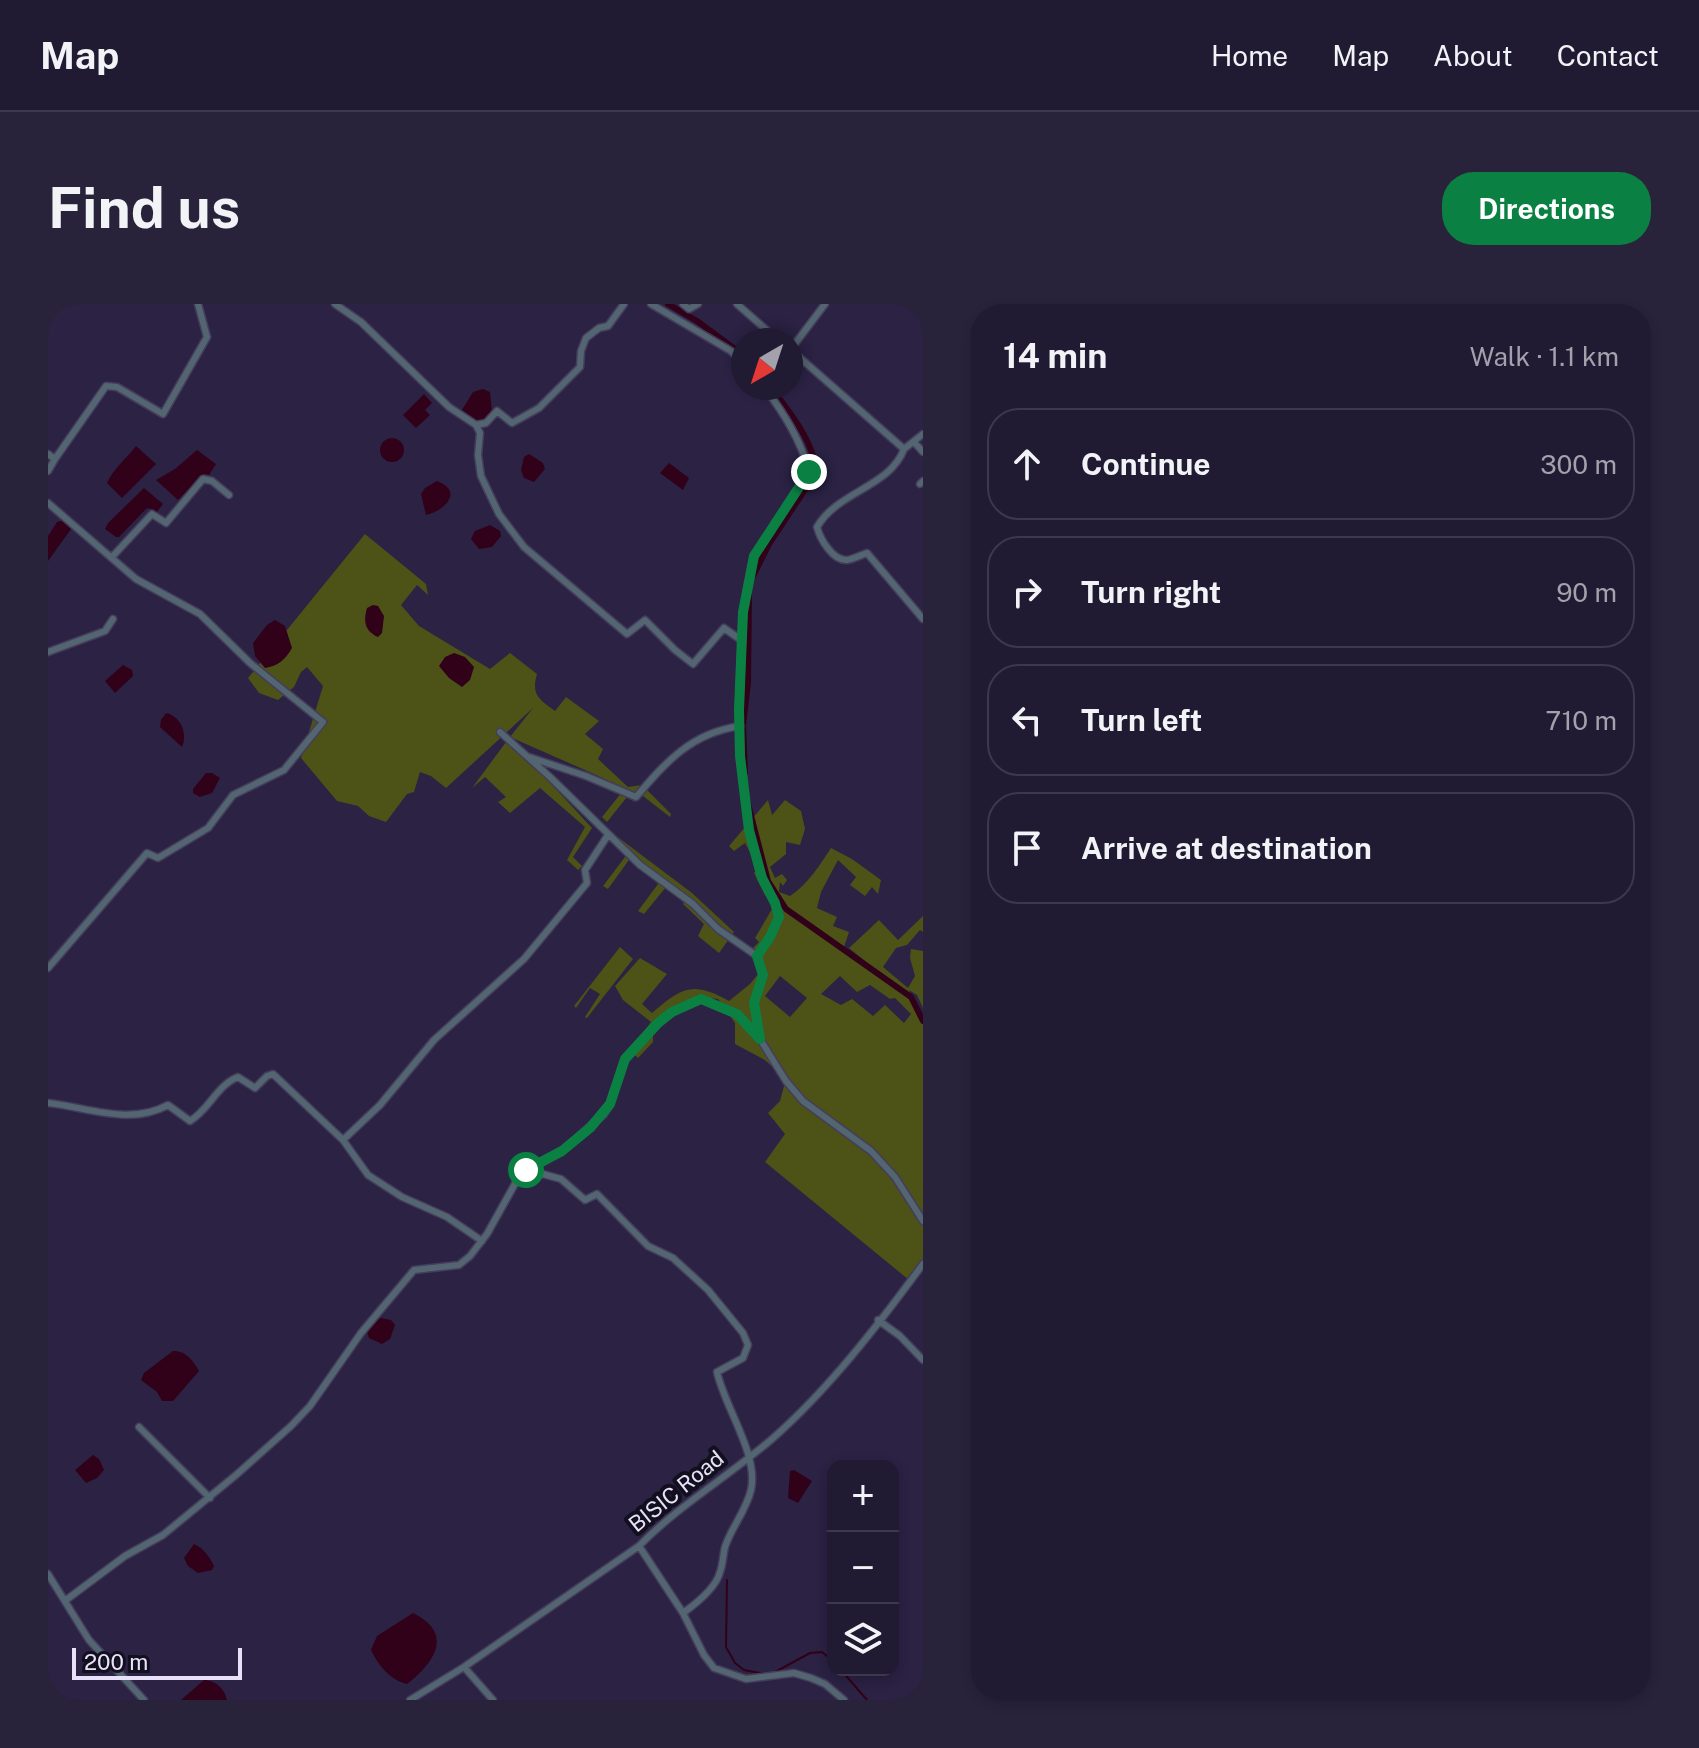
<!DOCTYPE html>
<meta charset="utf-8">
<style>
:root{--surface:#201a33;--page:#28233b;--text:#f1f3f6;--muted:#a2a1ac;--line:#3d384e;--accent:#0b8043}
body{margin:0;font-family:"Public Sans",sans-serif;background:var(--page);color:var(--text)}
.controls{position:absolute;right:24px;bottom:24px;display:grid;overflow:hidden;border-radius:16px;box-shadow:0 4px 12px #0003}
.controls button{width:72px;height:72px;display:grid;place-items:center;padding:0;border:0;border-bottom:2px solid var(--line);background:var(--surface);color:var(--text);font:40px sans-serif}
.compass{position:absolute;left:683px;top:24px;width:72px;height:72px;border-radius:50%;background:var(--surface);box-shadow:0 4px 12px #0003;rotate:219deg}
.scale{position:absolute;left:24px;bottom:20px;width:170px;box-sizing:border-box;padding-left:8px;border:4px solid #e7e2f9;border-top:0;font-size:22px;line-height:28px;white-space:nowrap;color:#e7e2f9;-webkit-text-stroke:6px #120f1e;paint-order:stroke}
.stop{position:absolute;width:24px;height:24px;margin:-18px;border:6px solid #0b8043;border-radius:50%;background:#fff}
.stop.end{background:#0b8043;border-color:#fff;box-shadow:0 2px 8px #0008}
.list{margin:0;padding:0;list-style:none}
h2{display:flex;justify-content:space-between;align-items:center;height:104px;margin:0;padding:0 32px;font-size:34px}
h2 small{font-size:26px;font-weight:400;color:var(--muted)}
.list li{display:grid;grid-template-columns:52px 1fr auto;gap:24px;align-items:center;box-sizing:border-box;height:112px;margin:0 16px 16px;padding:0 16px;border:2px solid var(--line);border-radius:32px}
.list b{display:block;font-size:30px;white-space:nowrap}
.list em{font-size:26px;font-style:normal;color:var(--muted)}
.icon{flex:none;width:44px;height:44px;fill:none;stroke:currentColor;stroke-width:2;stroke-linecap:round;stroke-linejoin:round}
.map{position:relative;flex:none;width:875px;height:1396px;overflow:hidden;border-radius:32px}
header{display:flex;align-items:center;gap:48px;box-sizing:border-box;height:112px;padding:0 40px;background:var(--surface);border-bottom:2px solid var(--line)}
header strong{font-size:38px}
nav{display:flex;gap:44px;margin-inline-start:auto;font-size:28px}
.intro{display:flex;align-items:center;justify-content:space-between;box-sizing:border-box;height:192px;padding:0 48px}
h1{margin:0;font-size:56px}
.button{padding:20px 36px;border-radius:32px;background:var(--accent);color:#fff;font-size:28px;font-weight:700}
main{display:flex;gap:48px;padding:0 48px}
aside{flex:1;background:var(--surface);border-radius:32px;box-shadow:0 4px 12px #0003}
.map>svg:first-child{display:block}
.green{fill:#4d5217;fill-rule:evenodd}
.water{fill:#310019}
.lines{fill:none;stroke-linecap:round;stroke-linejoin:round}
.stream{stroke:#310019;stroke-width:2}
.canal{stroke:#310019;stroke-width:6}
.minor-casing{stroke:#453d5d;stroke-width:9}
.minor{stroke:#536570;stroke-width:6}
.route{stroke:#0b8043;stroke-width:10}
.labels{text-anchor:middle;stroke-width:8;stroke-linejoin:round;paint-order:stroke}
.street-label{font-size:22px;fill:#e7e2f9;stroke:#120f1e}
</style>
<header>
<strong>Map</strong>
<nav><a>Home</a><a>Map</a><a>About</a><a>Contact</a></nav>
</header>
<div class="intro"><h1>Find us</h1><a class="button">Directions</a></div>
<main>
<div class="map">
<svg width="875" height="1396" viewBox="0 0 875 1396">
<rect width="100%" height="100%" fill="#2b2244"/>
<path class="green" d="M317,230l61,50 2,11 -11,-10 -16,20 18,21 71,43 20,-16 27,21c-6,21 2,25 18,37l11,-14 33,24 -14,13 18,15 -5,10 30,28 14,-2 29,29 -1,3 -27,-21 -8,6 -8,-5 -20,25 -5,-5 20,-25 -19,-14 -93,-41 23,-29 -87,80 -15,-12 -11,-4 -6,20 -7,2 -21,28 -17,-6 -11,-10 -21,-5 -36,-43 22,-72 -16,-19 -6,5 -7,15 -16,13 -19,-7 -11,-15z
M461,434l83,90 -19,29 9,9 -4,4 -11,-10 18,-33 -45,-39 -30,25 -12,-11 8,-5 -21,-20 -13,11z
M720,496l4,15 13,-15 16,11 4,18 -5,16 -14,-3v12l-16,13 5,11 7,-4 5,6 -4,6 -3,-4 -1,10 11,4c18,-12 29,-30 41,-48l21,11 29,21 -3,14 -6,-7 -7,9 -15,-11 6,-8 -18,-17 -17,32 -4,16 20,9 -4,9 16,6 -6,18 55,38 -49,-40 30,-28 19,20 25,-24v16l-3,-2 -13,15 -11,3 -13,19 25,21 7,-12 -5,-18 1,-9 12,2v57l-6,-13 -8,-5 14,31v200l-14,-17 14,21v36l-14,19 -144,-118 20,-28 -17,-21 12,-12 5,-19 17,21 68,49 -67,-51 -19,-23 -19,-18 -30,-16v-21l-17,-24 -19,-2 -10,8 -14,1 -11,9 -2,10 -9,6v11l-15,16 -8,-7 21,-29 -28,-22 -8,-14 25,-28 27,16 -25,30 10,9c30,-26 41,-32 77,-12l21,-17 13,-16 -2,-17 -9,-2 7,-7 -4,-4 20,-34 -10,-9 -11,-22 4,-6 -13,-24 -11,8 -5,-5zM732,672l27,22 -17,19 -25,-21zM792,672l17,16 13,-7 20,14 5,-1 16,16 -7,9 -19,-18 -12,11 -21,-17 -11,6 -20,-11z
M567,531l77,58 42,39 -15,21 -21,-17 6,-12 -21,-20 2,-3 -19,-14 -22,27 -6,-3 20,-27 -27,-27 -23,32 -5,-3 22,-29z
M572,643l13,12 -46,59 -2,-1 15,-23 -10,-6 -14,20 -2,-2z"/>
<path class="water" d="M435,85l7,3 2,21 -14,11 -16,-14 11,-18z
M376,90l8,9 -7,7 5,5 -14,13 -13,-13z
M332 146a12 12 0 1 1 24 0a12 12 0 1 1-24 0Z
M88,142l20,18 -34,34 -15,-15c5,-13 20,-25 29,-37z
M149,146l19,14 -7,11 -5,-1 -26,26 -22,-20 19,-11z
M481,150l14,9 2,6 -11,13 -10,-4 -3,-8 3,-13z
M621,159l20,15 -6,12 -23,-17z
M389,177c27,10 8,30 -11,34l-5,-21 4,-6z
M96,184l19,16 -7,9 -7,-5 -3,1 -27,28h-3l-11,-8 3,-6z
M16,216l10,5 -26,36v-25l9,-14z
M442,221l10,6 1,5 -9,11 -13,2 -8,-10 4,-8z
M325,301l5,1 6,10 -2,17 -4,4c-13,-6 -15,-15 -11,-29z
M227,316l10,6 7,22c-7,12 -14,18 -27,20l-10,-12 -2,-13 14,-18z
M406,349l11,4 9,10 -4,13 -8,7 -13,-9 -10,-12 6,-9z
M75,361l9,5 1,6 -18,17 -10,-12z
M118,409c15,3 22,21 16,34l-22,-20 1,-7z
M158,469h6l8,5 -8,15 -12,4 -7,-4v-4z
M333,1014l10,2 4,5 -5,14 -8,5 -13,-6 -2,-6 7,-10z
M125,1047c12,-1 21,10 26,20l-26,30h-11l-5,-9 -16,-12 3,-7z
M45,1151l6,4 5,11 -7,8 -11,5 -11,-13z
M746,1166l18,11 -14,22 -10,-5 2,-27z
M146,1240c9,4 16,13 20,22l-2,4 -14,3 -10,-7 -4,-8z
M365,1309c41,20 22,49 -6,71 -17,-4 -29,-19 -36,-34l6,-14z
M156,1376c11,0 21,9 23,20h-46z"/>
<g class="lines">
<path class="stream" d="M679,1276l-1,67 9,16 9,7 21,4
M793,1366l26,30
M727,1368l35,-19 12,-1 11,9"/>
<path class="canal" d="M620,0l29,17 46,34
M704,274l17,-34 47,-71c-1,-30 -27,-62 -45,-85
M697,469l-2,-48 5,-42 1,-91
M700,500l20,77 18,28 125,88 12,24"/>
<g class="minor-casing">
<path id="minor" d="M287,0l26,18 88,85 27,18 4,8 -2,22 3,21 18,38 25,33 103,87 18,-14 30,30 18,14 31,-36 17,12
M603,0l80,47 12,12
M635,0l6,5 9,-5
M689,0l41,36
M743,45l34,-45
M743,46l113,99c-14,38 -66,42 -87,78 3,12 16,34 30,33 7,-1 14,-5 20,-7l56,66
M428,121l10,-2 11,-12 15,12 27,-15 41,-41 1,-16 5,-13 13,-10 9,-2 16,-22
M866,138l9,10
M856,145l19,-15
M0,150l7,5 -7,12
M7,155l51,-73 11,1 46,27 44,-77 -9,-33
M872,180l3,-3
M0,199l88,76 64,35 50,49 73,59 -39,48 -51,25 -25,33 -50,30 -11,-5 -99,115
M64,253l40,-43 14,9 37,-44 9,2 17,14
M0,348l57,-21 8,-12
M452,428l50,45 90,88 53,39 25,25 39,27 6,19 -9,28 6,36
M481,453l57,19 50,21c30,-35 55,-64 104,-71
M709,652l13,-19 9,-20 -4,-14 -13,-25 -13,-48 -3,-24 -6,-50 -1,-46 4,-98 11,-56 55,-84c-8,-32 -25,-58 -44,-84
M0,799c39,4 82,23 120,2l22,16c19,-11 27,-36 48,-44l17,11 12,-12 6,-2 70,66 25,35 34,22 45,20 35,24
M295,836l37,-35 54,-65 90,-81 63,-76 -2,-13 23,-35
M480,866l33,9 24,21 12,-6 51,52 25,12 35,32 35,43 5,12 -5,13 -26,14c8,36 42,83 34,118 -5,21 -20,38 -26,57 -2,8 -2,17 -5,25 -4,16 -23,31 -37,41
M830,1016l22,16 23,24
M91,1123l71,71
M591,1242l44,67 21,42 10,13 32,11 48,-6 17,5 14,6 19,16
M0,1270l41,66 55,60
M18,1296l59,-44 38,-21 73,-60 55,-49 19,-20 51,-73 53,-63 45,-5 11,-9 17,-22 29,-52 10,-12 36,-19 42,-37 6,-10 15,-45 33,-36 14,-11 29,-13 36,15 23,25 26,42 17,20 68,50 24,26 28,44
M416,1363l29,33
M362,1396l54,-33 175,-121c40,-41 90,-70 133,-107 56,-49 107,-115 151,-175"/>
</g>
<use href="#minor" class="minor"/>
</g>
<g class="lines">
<path class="route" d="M478,866l36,-19 28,-23 20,-24 15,-45 33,-36 14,-11 29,-13 36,15 23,25 -6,-36 9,-28 -6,-19 13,-19 9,-20 -4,-14 -13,-25 -13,-48 -3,-24 -6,-50 -1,-46 4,-98 11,-56 55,-84"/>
</g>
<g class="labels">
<g class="street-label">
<text transform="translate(628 1187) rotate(-39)" y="8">BISIC Road</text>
</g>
</g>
</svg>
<div class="controls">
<button>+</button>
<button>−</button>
<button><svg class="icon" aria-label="layers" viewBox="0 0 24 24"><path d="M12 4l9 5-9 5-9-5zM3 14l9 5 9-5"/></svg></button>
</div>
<svg class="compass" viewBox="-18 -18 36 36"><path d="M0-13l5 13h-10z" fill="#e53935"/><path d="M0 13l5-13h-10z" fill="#a2a1ac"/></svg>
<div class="scale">200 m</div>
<div class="stop" style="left:478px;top:866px"></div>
<div class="stop end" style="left:761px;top:168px"></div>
</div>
<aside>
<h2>14 min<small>Walk · 1.1 km</small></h2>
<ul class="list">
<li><svg class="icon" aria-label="ahead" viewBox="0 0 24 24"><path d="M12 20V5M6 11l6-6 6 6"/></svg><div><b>Continue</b></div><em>300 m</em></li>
<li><svg class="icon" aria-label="right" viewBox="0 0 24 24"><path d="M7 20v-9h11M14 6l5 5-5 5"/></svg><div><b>Turn right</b></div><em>90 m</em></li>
<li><svg class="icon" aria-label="left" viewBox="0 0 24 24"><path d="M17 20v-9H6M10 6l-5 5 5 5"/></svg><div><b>Turn left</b></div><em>710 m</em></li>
<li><svg class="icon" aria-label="arrive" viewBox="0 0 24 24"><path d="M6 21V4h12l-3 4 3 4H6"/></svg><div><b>Arrive at destination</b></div></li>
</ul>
</aside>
</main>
